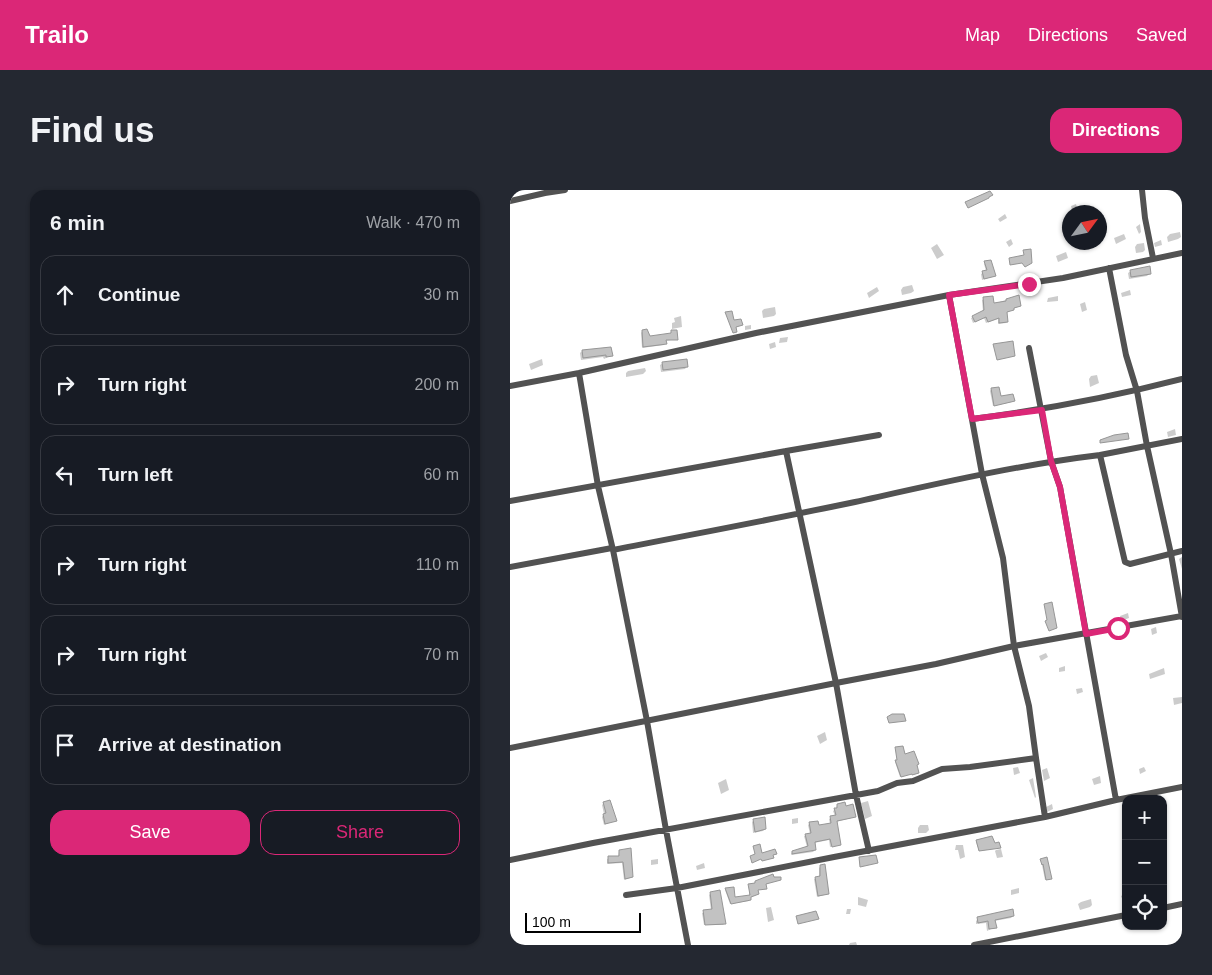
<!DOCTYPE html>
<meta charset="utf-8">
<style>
:root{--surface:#171b24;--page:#242831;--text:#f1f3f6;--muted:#9ea1a6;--line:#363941;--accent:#db2777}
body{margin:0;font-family:Helvetica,sans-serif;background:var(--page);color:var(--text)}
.controls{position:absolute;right:15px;bottom:15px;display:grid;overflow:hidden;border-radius:10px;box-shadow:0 1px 4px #0004}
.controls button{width:45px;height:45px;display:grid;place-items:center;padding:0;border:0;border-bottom:1px solid var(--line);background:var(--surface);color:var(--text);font:25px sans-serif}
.compass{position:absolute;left:552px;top:15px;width:45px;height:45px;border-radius:50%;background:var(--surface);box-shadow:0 1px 4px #0004;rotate:57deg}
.scale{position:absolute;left:15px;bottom:12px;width:116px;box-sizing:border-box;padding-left:5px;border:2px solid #000;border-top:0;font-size:14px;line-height:18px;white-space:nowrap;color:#000;-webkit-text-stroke:4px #fff;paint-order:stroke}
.stop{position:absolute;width:15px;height:15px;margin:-11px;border:4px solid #db2777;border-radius:50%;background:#fff}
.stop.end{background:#db2777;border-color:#fff;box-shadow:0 1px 5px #0008}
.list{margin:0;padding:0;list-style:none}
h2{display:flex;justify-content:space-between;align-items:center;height:65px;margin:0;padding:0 20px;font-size:21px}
h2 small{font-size:16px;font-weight:400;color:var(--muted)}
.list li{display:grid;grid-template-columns:32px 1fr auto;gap:15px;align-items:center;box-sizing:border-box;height:80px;margin:0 10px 10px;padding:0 10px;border:1px solid var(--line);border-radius:15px}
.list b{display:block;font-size:19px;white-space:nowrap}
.list em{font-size:16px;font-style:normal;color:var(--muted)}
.actions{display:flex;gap:10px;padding:15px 20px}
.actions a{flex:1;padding:11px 0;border:1px solid var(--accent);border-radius:15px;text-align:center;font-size:18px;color:var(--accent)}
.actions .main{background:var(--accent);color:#fff}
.icon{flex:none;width:28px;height:28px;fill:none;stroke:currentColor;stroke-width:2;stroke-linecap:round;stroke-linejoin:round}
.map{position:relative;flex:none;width:672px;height:755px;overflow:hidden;border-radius:15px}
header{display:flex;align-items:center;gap:30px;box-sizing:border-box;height:70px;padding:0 25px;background:var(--accent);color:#fff}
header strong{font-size:24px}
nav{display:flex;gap:28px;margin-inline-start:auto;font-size:18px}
.intro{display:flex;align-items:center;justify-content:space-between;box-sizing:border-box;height:120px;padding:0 30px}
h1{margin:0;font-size:35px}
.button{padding:12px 22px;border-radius:15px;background:var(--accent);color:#fff;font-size:18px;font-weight:700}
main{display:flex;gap:30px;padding:0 30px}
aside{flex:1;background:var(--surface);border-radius:15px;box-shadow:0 1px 4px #0004}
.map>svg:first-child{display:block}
.shadow{fill:#0003}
.building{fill:#c2c2c2;stroke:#969696}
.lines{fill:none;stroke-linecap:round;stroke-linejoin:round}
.minor{stroke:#525252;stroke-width:6}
.route{stroke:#db2777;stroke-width:6}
</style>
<header>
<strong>Trailo</strong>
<nav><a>Map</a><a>Directions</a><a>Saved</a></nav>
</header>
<div class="intro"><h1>Find us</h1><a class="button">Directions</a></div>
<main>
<aside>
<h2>6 min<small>Walk · 470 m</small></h2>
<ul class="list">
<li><svg class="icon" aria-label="ahead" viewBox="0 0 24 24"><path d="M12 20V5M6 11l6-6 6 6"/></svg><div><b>Continue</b></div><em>30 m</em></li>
<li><svg class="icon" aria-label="right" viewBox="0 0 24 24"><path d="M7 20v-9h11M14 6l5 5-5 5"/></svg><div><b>Turn right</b></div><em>200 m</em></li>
<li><svg class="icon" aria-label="left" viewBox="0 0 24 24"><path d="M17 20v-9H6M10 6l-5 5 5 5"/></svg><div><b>Turn left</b></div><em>60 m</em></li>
<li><svg class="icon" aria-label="right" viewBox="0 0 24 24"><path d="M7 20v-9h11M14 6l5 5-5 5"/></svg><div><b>Turn right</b></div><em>110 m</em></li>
<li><svg class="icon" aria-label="right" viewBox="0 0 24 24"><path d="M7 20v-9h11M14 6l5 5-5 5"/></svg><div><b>Turn right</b></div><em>70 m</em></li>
<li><svg class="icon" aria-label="arrive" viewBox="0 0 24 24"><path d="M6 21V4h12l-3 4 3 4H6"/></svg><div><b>Arrive at destination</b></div></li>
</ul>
<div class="actions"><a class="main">Save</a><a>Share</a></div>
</aside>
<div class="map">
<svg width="672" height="755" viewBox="0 0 672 755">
<rect width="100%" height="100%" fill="#fff"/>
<path class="shadow" d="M566,14l1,4 -5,2 -1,-4z
M495,24l2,4 -7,4 -2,-3z
M630,34l1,8 -2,2 -3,-7z
M670,42l1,5 -3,2 -10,3 -1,-5 3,-3z
M614,44l2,5 -10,5 -2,-6z
M501,49l2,5 -4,3 -3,-5z
M651,50l1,5 -7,2 -1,-4z
M634,53l1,7 -2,2 -7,1 -1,-6 2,-3z
M427,54l7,11 -7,4 -6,-11z
M556,62l2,6 -10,4 -2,-6z
M475,73l10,13 -13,4 -1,-6 5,-3 -2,-7z
M621,81l19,2 -3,3 -18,3 -1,-6z
M402,95l2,6 -3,2 -9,2 -1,-5 2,-3z
M367,97l2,4 -10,7 -2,-5z
M620,100l1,5 -9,2 -1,-4z
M548,106v5l-11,1 1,-4z
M474,109l9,5 13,-4 14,6 -14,6 1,10 -1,1 -8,1v-5l-12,4 -2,-5 -11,5 -2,-5 12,-6 -1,-12z
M575,112l2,8 -5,2 -2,-8z
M265,117l1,7 -2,2 -11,2 -1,-7 2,-2z
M171,126l1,11 -10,2v-6l3,-1 -1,-4z
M241,135v4l-6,1v-4z
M132,141l7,6 21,-3 2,-3 5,8 -12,2 -1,4 -22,3 -1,-15z
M278,147l-1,5 -8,1 1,-5z
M265,152l1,5 -6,2 -1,-5z
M72,161l30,4 -8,4 -1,-2 -22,3 -1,-7z
M32,169l1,6 -12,5 -2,-6z
M153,173l24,3 -2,3 -24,3 -1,-7z
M135,178l1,3 -3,3 -17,3v-4l2,-2z
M587,185l2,8 -9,4 -1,-8 2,-3z
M481,199l9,8 12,5 -19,4 -3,-15z
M665,239l1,6 -8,2 -1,-5z
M672,367v12l-3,-10z
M618,423l1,5 -8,3 -1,-5z
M646,437l1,6 -5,2 -1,-6z
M536,463l2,4 -7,4 -2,-5z
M555,476v5l-6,1v-4z
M654,478l1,6 -15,5 -1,-5z
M572,498l1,4 -6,2 -1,-5z
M672,507v6l-8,2 -1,-7z
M315,542l2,8 -7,4 -3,-8z
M386,558l21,17 -1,9 -4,1 -1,-2 -11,4 -5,-15 2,-1z
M508,577l2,6 -6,2 -1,-7z
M634,577l2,4 -6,3 -1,-5z
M537,578l3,10 -6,3 -2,-11z
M590,586l1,7 -7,2 -2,-6z
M523,588l3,19 -1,1 -6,-18z
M216,589l3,11 -8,4 -3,-11z
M358,611l4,15 -7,3 -4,-16z
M94,613l12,17 -12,5 -2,-8 2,-3 -2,-9z
M542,614l1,5 -6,3 -1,-5z
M327,615l8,2 10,10 -19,5 4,22 -10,3 -1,-7 -15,3 1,7 -2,2 -22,3 1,-3 15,-5 -3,-11 6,-2 -2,-9 2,-2 8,3 12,-2 -1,-5 6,-3 -2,-5 3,-2z
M288,628v5l-6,1v-5z
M244,630l11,9 -2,2 -10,2 -1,-11z
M410,635h8l1,5 -3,3h-8v-5z
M466,652l18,2 5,3 -3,3 5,-1 2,8 -6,1 -2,-7 3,-3 -19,3z
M446,655h7l2,12 -5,2 -2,-9h-3z
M109,661l11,27 -6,2 -2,-17 -15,1v-5l11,-2z
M148,669v5l-7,1v-5z
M531,670l10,19h-1l-5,1z
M194,673l1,5 -8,2 -1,-4z
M311,676l7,28 -11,3 -3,-18 5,-2v-9z
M270,690l-15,4 1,4 -9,2 -7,7 -1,4 -19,3 -5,-14 1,-1 8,10 15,-3v-11l7,-3z
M509,698v5l-8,2v-5z
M201,703l13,31 -1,1h-19l-2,-12 9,-3 -2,-15z
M616,703v8h-3l-2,-5z
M348,707l10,3 -2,7 -8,-2z
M581,709l1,6 -2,2 -10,3 -2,-6 3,-2z
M261,717l3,13 -6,2 -2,-14z
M337,719h4l-1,5h-4z
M503,726l-2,2 -17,3 1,6 -8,4 -1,-8 -10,1v-3l2,-2z
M346,752l1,3h-8l1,-2z"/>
<path class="building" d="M480,1l3,4 -4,2v1l-21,10 -3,-6z
M521,59l1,14 -7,4 -3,-4 -12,2 -1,-7 15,-3 -1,-5z
M481,70l5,16 -12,3 -2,-8 5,-1 -3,-9z
M640,76l1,8 -20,3 -1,-7z
M509,105l2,11 -7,2v2l-7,2 1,10 -9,1v-5l-11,4 -2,-5 -11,5 -3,-6 12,-6 -1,-13 10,-1 1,7 12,-2v-2z
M222,121l2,9 7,-1 2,6 -7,2 1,5 -4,1 -8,-21z
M137,139l3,7 21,-3v-3h6l1,10h-12l1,4 -24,3 -1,-17z
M503,151l2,15 -18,4 -4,-16z
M101,157l2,9 -7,1v-2l-23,3 -1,-8z
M177,169l1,8 -25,3 -1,-8z
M489,197l2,9 12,-2 2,7 -21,5 -3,-18z
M618,243l1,6 -29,4v-3l14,-5z
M542,412l5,26 -8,3 -4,-10 2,-1 -3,-16z
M382,524h12l2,7 -17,2 -2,-6z
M393,556l2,8 9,-3 5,13 -2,1 2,8 -7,2v-1l-11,3 -6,-17h2l-2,-13z
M100,610l7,21 -12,3 -2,-10 3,-1 -3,-11z
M335,612l1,4 7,-2 3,13 -19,4 4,24 -9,2 -2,-8 -15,3 1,8 -24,4v-3l16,-5 -3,-12 6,-1 -2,-11 9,-1 1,4 12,-2 -1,-7 6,-1 -2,-7h3v-4z
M255,627l1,12 -11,3 -2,-13z
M482,646l3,7 4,-1 2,6 -22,3 -3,-11z
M250,654l2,9 13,-4 2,5 -4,1 1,3 -12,3 -1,-2 -9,4 -2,-7 5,-2 -2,-8z
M121,658l2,29 -8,2 -2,-17 -15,1v-7h11v-6z
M366,665l2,8 -18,4 -1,-10z
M537,667l5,22 -6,1 -3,-16 -1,1 -2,-6z
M315,674l4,30 -11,2 -3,-19 5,-1v-11z
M263,684l1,3h7v3l-15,4 1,5 -9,1 1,4 -8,3v3l-20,4 -6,-16 9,-1 1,10 15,-2 -2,-11 7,-1v-2z
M210,700l6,34 -21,1 -2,-15 9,-1 -2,-17z
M503,719l1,7 -19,4 2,8 -8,1 -1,-8 -10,2 -1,-6z
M306,721l3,8 -21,5 -2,-8z"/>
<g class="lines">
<path class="minor" d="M632,0l3,28 8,40
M0,11l35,-8 20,-3
M599,78l17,87 11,36 10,55 24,108 11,63
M519,158l22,113 9,26 56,313
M69,183l19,113 15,64 34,171 19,109 22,115
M0,196l69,-13 177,-40 193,-38 114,-17 119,-25
M462,229c71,-9 140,-22 210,-40
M672,249l-82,16 25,107 5,2 52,-13
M0,311l276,-50
M103,360c81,-16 161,-31 242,-48 81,-18 162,-37 245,-47
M0,377l102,-19
M0,558l326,-65 100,-19 78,-18 168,-30
M526,568l9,59
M359,661l-13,-56 -20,-112 -50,-232 93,-16
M0,670l83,-17 285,-52 19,-8 16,-2 29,-12 28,-2 66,-9 -7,-52 -15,-60 -11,-88 -21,-84 -33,-179
M116,705l51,-7 157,-31 211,-40 71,-17 66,-13
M653,718l19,-4
M464,755l152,-30"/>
</g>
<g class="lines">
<path class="route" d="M519,94l-80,11 23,124 70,-9 9,51 9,26 26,147 32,-6"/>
</g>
</svg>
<div class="controls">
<button>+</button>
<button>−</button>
<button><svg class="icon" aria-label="locate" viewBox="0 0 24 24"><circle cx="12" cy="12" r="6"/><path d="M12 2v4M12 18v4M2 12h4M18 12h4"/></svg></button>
</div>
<svg class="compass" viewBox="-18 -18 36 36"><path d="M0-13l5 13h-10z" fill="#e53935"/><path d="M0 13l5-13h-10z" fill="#9ea1a6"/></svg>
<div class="scale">100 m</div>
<div class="stop" style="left:608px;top:438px"></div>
<div class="stop end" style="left:519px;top:94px"></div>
</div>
</main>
